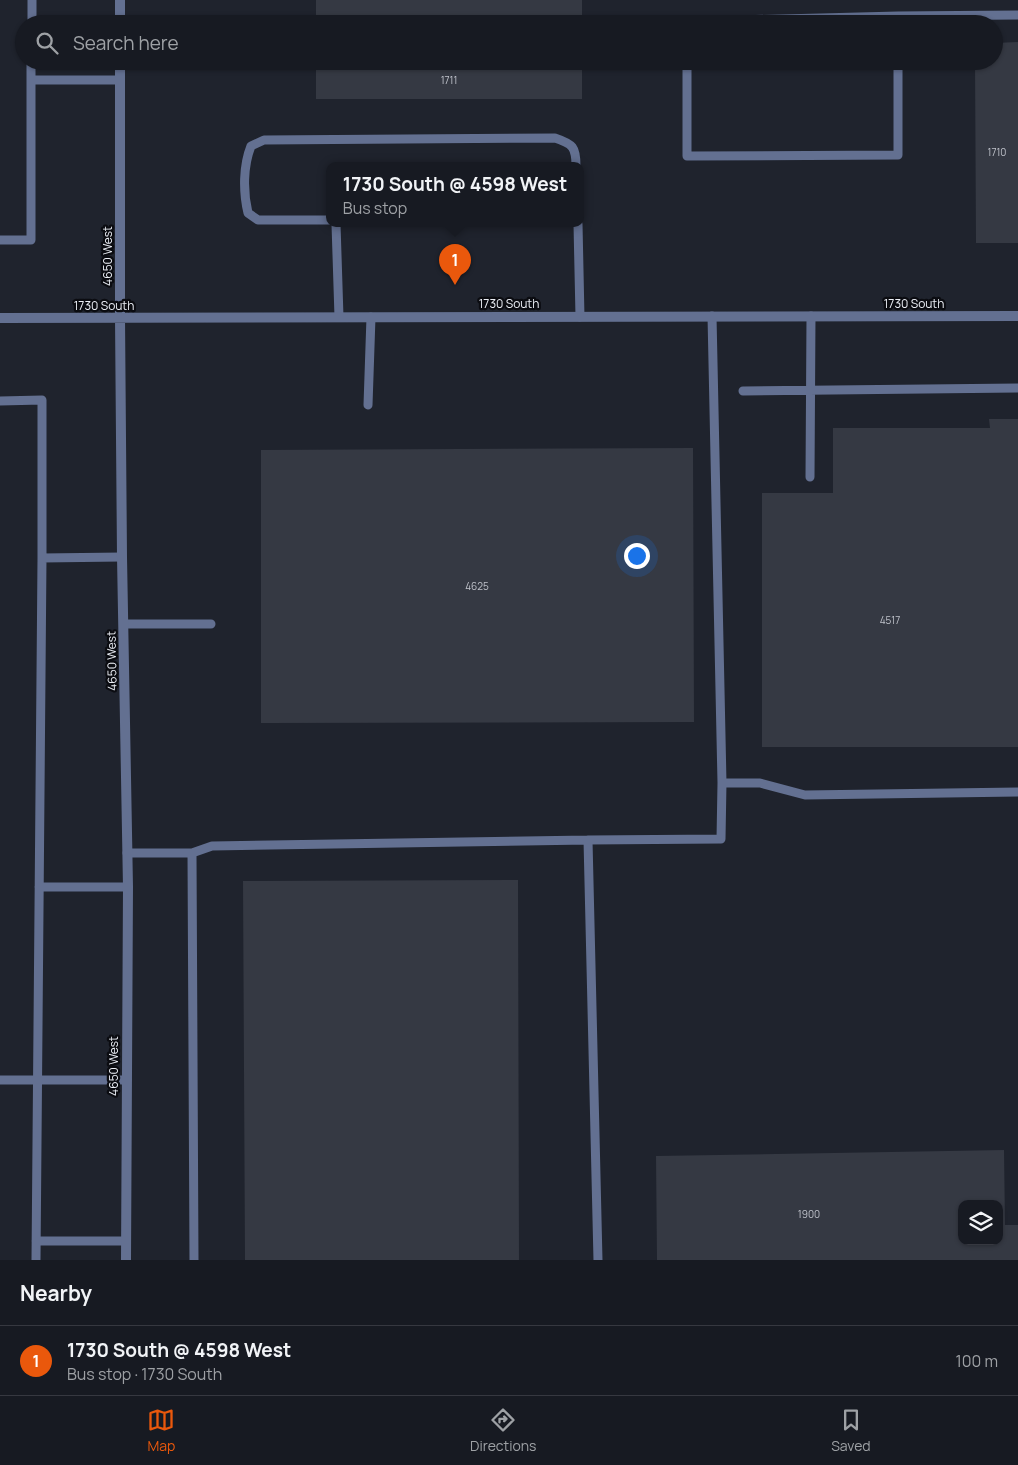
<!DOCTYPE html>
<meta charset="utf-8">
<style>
:root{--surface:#171a22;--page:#20232a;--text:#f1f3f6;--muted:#9ea1a5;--line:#363840;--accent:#ea580c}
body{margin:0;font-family:Manrope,sans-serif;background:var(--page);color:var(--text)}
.controls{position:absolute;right:15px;bottom:15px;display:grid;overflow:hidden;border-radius:10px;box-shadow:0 1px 4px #0004}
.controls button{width:45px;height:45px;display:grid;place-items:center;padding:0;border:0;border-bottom:1px solid var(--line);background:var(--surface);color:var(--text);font:25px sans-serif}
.you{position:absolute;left:636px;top:555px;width:18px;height:18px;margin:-12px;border:4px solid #fff;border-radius:50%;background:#1a73e8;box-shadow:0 0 0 8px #1a73e833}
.badge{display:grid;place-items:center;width:32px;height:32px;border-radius:50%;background:var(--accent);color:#fff;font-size:16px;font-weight:700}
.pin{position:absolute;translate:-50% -41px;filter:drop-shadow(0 1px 2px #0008)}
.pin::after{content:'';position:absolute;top:26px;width:18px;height:15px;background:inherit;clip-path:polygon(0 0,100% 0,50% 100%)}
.popup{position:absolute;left:326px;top:162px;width:258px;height:65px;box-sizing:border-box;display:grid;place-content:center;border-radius:10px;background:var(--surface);filter:drop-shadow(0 1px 4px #0005);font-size:16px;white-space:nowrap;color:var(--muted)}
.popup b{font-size:19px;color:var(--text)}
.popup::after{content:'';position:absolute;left:50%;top:100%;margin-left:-10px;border:10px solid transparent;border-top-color:var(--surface)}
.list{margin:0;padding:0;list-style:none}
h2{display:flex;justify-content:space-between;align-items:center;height:65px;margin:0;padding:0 20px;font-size:21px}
h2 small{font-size:16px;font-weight:400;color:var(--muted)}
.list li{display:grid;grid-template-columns:32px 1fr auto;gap:15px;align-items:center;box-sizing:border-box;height:70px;padding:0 20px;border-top:1px solid var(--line)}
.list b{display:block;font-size:19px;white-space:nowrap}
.list p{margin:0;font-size:16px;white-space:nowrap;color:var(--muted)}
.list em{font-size:16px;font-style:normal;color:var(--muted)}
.icon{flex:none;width:28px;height:28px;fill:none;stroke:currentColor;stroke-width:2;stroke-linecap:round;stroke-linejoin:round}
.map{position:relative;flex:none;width:1018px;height:1260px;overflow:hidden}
.search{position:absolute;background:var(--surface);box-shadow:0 1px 4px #0004;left:15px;right:15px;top:15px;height:55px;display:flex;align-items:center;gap:12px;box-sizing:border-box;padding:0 18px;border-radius:28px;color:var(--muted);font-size:19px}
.sheet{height:135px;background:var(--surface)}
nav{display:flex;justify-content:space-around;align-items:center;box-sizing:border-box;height:70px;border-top:1px solid var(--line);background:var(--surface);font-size:14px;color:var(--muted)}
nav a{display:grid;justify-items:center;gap:2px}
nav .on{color:var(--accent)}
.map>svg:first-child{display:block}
.building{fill:#353943;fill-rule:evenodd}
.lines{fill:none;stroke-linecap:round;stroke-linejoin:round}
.lane{stroke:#637091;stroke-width:9}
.street{stroke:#637091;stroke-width:10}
.labels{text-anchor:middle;stroke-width:4.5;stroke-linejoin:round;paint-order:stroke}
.number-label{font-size:10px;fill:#bfc2ca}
.street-label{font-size:12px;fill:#edf0f7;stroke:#0b0c11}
</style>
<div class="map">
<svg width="1018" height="1260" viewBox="0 0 1018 1260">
<rect width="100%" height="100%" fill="#1f232d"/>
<path class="building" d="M316,0h266v24h-266z
M1018,42v201h-42l-1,-182h19v-18z
M316,61h266v38h-266z
M989,419h29v328h-256v-254h71v-65h157z
M693,448l1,274 -433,1v-273z
M518,880l1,380h-274l-2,-379z
M1004,1150l1,75h13v35h-361l-1,-104zM962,1204h37v37h-37z"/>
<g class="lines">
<path class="lane" d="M32,24v-24
M732,24l6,-4 160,-4 120,-1
M690,61l-3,8v87l211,-1v-94
M31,80h89
M330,220h-72l-10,-7c-5,-21 -5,-47 3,-67l13,-6 291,-2c18,6 21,9 21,28
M336,224l3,93
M578,224l2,93
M0,240h31v-179
M743,391l275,-3
M0,401l42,-1v158l80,-1
M368,405l3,-88
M810,477l1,-161
M124,624h87
M722,783h38l45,12 213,-3
M127,853h65l20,-7 376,-6
M192,853l2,407
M39,887h89
M0,1080h127
M36,1241h90
M36,1260l6,-702
M598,1260l-10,-420 133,-1 1,-56 -10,-467"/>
<path class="street" d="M120,0v24
M120,61v257l2,239 6,330 -2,373
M0,318l1018,-2"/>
</g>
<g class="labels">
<g class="number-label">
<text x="449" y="84">1711</text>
<text x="997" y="156">1710</text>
<text x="477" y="590">4625</text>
<text x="890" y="624">4517</text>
<text x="809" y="1218">1900</text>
</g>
<g class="street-label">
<text transform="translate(108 256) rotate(-90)" y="4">4650 West</text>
<text x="509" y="308">1730 South</text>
<text x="914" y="308">1730 South</text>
<text x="104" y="310">1730 South</text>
<text transform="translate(112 661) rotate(-91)" y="4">4650 West</text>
<text transform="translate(114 1066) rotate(-90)" y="4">4650 West</text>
</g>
</g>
</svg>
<div class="controls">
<button><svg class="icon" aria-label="layers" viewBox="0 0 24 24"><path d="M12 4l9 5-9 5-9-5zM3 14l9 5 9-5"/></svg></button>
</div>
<div class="you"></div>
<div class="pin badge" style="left:455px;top:285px">1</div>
<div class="popup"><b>1730 South @ 4598 West</b>Bus stop</div>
<div class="search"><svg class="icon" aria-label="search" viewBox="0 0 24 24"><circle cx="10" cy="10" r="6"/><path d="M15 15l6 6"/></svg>Search here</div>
</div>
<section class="sheet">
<h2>Nearby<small></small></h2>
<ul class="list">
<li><span class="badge">1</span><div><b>1730 South @ 4598 West</b><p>Bus stop · 1730 South</p></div><em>100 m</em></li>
</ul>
</section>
<nav>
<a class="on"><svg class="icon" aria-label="map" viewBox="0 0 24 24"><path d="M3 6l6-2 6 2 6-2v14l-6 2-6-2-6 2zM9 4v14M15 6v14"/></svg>Map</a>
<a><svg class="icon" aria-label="directions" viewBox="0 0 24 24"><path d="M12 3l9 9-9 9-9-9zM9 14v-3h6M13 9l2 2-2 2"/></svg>Directions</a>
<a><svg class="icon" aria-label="saved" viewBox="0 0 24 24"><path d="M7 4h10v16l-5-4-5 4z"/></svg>Saved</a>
</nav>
